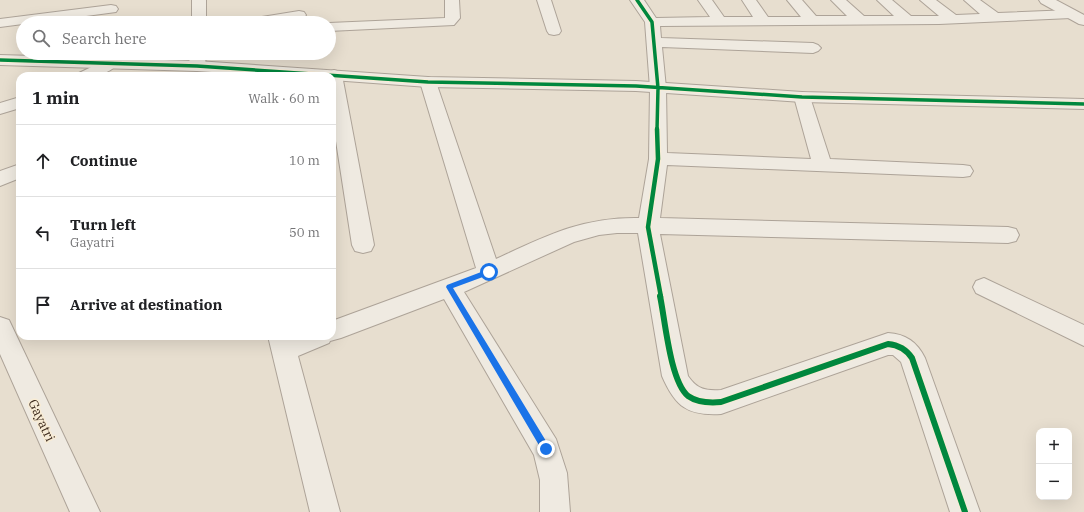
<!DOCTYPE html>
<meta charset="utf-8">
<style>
:root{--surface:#fff;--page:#f6f6f6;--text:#202124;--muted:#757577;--line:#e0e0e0}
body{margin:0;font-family:"IBM Plex Serif",serif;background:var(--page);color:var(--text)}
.controls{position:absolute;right:12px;bottom:12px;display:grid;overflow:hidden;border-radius:8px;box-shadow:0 4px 16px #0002}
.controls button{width:36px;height:36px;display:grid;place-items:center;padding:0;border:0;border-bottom:1px solid var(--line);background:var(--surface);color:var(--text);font:20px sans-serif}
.stop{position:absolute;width:12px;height:12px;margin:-9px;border:3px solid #1a73e8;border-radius:50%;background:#fff}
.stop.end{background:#1a73e8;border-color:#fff;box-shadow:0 1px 4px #0008}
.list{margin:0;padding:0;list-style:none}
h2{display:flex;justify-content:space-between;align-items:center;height:52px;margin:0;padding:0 16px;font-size:17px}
h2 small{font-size:13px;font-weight:400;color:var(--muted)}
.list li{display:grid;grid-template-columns:26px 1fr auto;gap:12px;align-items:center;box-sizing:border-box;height:72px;padding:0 16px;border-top:1px solid var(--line)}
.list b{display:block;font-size:15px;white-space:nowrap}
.list p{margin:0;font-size:13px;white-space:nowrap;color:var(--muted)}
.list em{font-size:13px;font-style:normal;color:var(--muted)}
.icon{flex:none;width:22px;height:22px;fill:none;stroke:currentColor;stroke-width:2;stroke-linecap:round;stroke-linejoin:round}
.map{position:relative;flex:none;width:1084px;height:512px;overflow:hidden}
.search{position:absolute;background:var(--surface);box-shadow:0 4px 16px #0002;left:16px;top:16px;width:320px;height:44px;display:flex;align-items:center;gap:10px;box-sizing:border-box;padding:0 14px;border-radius:22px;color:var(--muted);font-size:15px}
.panel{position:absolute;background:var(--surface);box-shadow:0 4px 16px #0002;left:16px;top:72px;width:320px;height:268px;border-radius:12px}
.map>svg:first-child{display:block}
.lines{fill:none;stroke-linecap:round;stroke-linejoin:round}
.minor-casing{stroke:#ada398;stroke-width:2}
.tertiary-casing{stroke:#ada398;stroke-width:2}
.minor{fill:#efeae1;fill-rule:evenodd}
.tertiary{fill:#efeae1;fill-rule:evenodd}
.cycleway-far2-casing{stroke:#f8ecd5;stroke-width:5.5}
.cycleway-far1-casing{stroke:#f8ecd5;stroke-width:7}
.cycleway-casing{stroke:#f8ecd5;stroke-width:8}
.cycleway-far2{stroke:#00873e;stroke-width:3.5}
.cycleway-far1{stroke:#00873e;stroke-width:4.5}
.cycleway{stroke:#00873e;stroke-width:6}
.route{fill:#1a73e8}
.labels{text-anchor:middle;stroke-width:3;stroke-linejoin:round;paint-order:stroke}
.near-street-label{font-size:13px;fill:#3d2b1e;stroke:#f8ecd5}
</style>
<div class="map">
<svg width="1084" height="512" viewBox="0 0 1084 512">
<rect width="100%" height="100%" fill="#e7decf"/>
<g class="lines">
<g class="minor-casing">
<path id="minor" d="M192,0h14v23h-14z
M445,0h14l1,18 -6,7 -125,6v-8h-2h2l116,-5z
M537,0h14l10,31 -2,3 -5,1 -5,-1 -2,-3z
M630,0h14l12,18 54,-1 -12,-17h14l12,17h29l-11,-17h14l12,17h33l-14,-17h15l14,16h31l-16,-16h15l18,16h30l-17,-16h15l19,16h28l-19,-16h16l20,15 24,-1 -16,-14h16l18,13 73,-3 5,1 2,3 -2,3 -5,1 -132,6 -279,2 1,12 152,5 5,2 3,3 -3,3 -5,2 -151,-6 4,41 1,65 144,6 -17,-62 2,-4 6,-1 6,1 2,4 20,62 133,6 7,1 3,5 -3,5 -7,1 -296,-12 -7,53 348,9 8,2 3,6 -3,6 -8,2 -348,-9 28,142c9,13 17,15 33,14l167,-57c18,1 29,9 37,25l55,154h-30l-49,-150 -8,-7h-5l-167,59c-34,2 -46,-8 -59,-38l-24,-143h-21l-18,2 -25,7 -110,50 92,147 11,34 3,39h-30v-32l-6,-25 -90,-156 -103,39 -11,3 -1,2 -31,13 42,156h-30l-42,-176h64v-15l144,-53 -56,-186 2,-3 6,-2 6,2 2,3 60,177c50,-23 86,-42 143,-41l10,-59 1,-71 -5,-66z
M111,5l5,1 2,3 -2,3 -82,11h-11v1l-23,3v-8z
M299,11l5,1 2,3 -2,3 -27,5h-34l2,-3 5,-1z
M190,53h16l-1,13 -2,3 -6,2 -6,-2 -2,-3z
M110,58l6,2 2,3c-9,13 -27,13 -41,13l2,-3z
M224,63l6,2 2,3 1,8h-16l-1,-8 2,-3z
M334,70l6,2 2,3 32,170 -3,6 -8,2 -8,-2 -3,-6 -20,-130v-39l-6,-1 2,-3z
M20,97v11l-20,6v-11z
M20,164v14l-20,8v-15z
M984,278l100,47v21l-108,-53 -3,-6 3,-6z
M0,317l9,3 91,192h-30l-70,-158z"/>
</g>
<g class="tertiary-casing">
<path id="tertiary" d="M1039,0h17l28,15v10l-5,-1 -38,-21z
M0,55l197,6 231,16 208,4 166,11 282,7v10l-282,-7 -166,-11 -208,-4 -96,-7v-4h-61l-74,-5 -197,-6z"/>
</g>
<use href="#minor" class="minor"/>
<use href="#tertiary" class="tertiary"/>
<g class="cycleway-far2-casing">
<path id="cycleway-far2" d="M637,0l15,22 6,66 -1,42
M0,60l197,6 231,16 208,4 166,11 282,7"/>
</g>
<g class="cycleway-far1-casing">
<path id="cycleway-far1" d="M657,129l1,30 -10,68 13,70"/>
</g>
<g class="cycleway-casing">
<path id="cycleway" d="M660,296c5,23 10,85 28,100 10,7 22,7 33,6l167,-58c11,1 18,5 24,14l53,154"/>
</g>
<use href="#cycleway-far2" class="cycleway-far2"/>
<use href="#cycleway-far1" class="cycleway-far1"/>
<use href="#cycleway" class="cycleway"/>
</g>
<path class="route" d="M489,269l2,1v4l-38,14 96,158 1,3 -4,4 -3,-1 -97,-165 1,-2z"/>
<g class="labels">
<g class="near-street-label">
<text transform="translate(42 420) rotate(65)" y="5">Gayatri</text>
</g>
</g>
</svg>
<div class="controls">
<button>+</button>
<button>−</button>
</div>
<div class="stop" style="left:489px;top:272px"></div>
<div class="stop end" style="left:546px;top:449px"></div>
<div class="search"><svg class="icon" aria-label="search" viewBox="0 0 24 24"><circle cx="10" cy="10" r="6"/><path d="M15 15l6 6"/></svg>Search here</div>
<section class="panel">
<h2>1 min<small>Walk · 60 m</small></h2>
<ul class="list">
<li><svg class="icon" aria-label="ahead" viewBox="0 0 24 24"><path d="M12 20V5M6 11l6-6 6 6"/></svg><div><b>Continue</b></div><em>10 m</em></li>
<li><svg class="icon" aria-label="left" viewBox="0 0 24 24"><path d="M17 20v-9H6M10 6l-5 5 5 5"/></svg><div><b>Turn left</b><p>Gayatri</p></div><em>50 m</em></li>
<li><svg class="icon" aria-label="arrive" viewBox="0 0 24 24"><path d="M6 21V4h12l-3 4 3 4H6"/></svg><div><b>Arrive at destination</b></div></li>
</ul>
</section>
</div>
